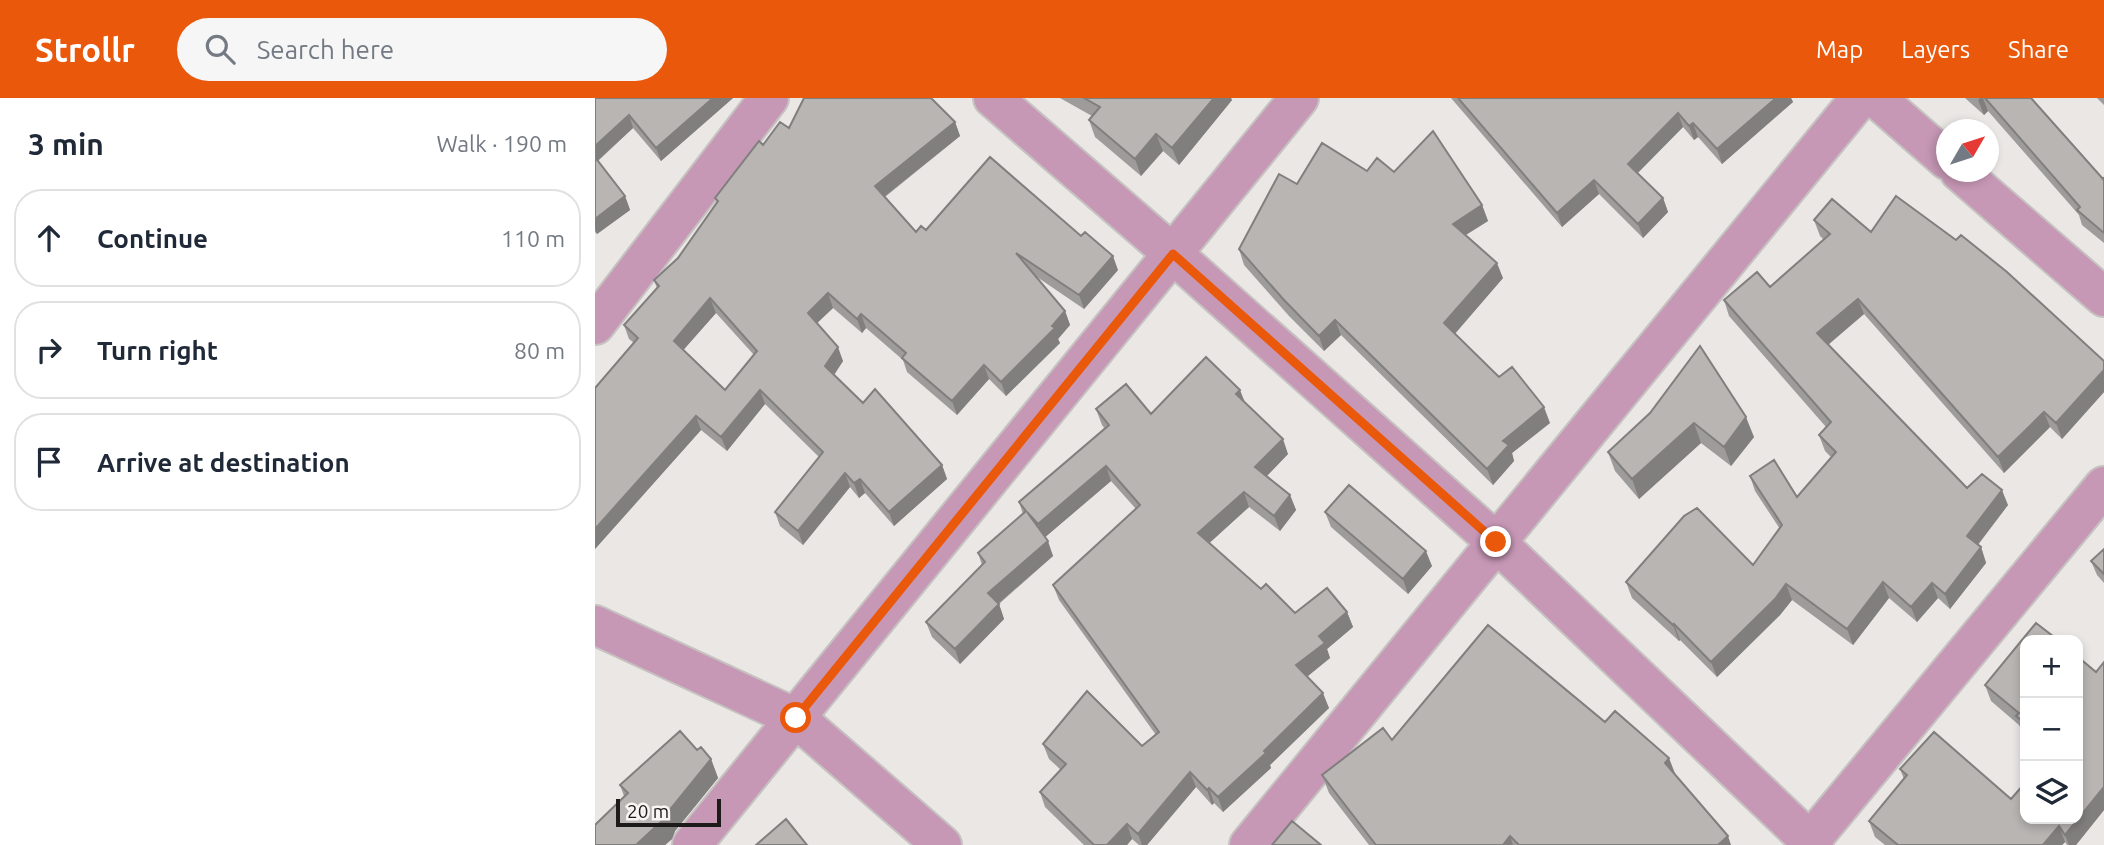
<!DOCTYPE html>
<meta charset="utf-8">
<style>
:root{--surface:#fff;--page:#f6f6f7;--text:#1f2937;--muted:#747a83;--line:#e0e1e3;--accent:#ea580c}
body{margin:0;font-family:Ubuntu,sans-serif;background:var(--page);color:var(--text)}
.controls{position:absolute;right:21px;bottom:21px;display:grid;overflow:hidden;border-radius:14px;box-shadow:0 4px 10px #0003}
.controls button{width:63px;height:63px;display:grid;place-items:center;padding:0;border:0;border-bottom:2px solid var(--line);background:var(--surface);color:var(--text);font:35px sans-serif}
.compass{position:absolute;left:1341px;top:21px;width:63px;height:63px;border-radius:50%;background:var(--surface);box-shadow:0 4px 10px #0003;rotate:51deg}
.scale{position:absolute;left:21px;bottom:18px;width:105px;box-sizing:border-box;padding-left:7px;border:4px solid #1c1b1a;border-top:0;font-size:19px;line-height:24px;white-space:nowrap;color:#1c1b1a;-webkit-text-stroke:5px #f8f5f2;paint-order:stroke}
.stop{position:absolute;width:21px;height:21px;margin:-16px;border:5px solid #ea580c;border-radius:50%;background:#fff}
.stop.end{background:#ea580c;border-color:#fff;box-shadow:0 2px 7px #0008}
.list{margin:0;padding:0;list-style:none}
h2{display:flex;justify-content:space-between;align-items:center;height:91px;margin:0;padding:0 28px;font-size:30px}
h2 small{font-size:23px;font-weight:400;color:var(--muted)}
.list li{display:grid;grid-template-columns:46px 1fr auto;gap:21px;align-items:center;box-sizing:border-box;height:98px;margin:0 14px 14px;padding:0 14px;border:2px solid var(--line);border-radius:28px}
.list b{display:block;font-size:26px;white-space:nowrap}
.list em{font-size:23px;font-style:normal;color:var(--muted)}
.icon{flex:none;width:38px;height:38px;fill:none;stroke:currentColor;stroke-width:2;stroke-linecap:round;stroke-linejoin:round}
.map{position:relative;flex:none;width:1509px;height:747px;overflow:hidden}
header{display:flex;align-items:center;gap:42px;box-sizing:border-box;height:98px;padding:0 35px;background:var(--accent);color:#fff}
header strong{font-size:33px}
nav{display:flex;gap:38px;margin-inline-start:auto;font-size:24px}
.search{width:490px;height:63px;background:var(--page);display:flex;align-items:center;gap:18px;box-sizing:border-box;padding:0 24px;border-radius:38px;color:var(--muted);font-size:26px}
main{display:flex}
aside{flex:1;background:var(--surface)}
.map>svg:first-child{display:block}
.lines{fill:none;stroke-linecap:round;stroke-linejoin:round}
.minor-casing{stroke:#c5c2c0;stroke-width:42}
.minor{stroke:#c798b6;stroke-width:38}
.wall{fill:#9e9c9a;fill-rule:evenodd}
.shaded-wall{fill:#817f7d}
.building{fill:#b8b5b3;stroke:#817f7d;stroke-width:2;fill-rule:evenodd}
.route{stroke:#ea580c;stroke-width:9}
</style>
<header>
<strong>Strollr</strong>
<div class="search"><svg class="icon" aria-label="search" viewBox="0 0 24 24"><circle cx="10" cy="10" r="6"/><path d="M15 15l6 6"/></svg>Search here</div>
<nav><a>Map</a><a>Layers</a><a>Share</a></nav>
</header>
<main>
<aside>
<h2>3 min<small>Walk · 190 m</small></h2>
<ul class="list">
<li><svg class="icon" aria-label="ahead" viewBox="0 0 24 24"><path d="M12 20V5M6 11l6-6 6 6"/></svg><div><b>Continue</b></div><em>110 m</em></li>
<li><svg class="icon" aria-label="right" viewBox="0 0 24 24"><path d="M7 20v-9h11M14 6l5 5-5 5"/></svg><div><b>Turn right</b></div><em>80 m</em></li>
<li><svg class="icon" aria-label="arrive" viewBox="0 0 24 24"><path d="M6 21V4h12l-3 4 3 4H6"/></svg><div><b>Arrive at destination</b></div></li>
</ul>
</aside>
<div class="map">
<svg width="1509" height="747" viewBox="0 0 1509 747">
<rect width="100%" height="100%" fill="#eae7e5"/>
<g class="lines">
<g class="minor-casing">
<path id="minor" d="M398,0l180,156 323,288 318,303
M1281,0l71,62
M1365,74l144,125
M0,227l174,-227
M0,527l201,93 146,127
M97,747l607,-747
M654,747l611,-747
M1212,747l297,-359"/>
</g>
<use href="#minor" class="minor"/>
</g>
<path class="wall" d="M0,0h138l-72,63 -28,-33 -35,33 27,35 5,14 -33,24 -2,-2z
M465,0h171l1,2 -53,65 -16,-14 -22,25 -46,-39 -6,-17 3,-4z
M856,0h340l2,4 -71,62 -24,-27 -4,3 -11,-13 -46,46 26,25 5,14 -25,26 -44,-44 -37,33z
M1370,0h66l72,81 1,-1v65l-22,-18 -3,-10 -91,-104 -4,4z
M1502,0h7v7z
M360,24l5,14 -75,61 31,35 10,-2 192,40 -34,39 -47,-32 28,34 5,14 -12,14 2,4 -54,53 -17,-17 -32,36 -50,-43 -4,-12 -37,-32 -4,5 -29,-25 -16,15 26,38 -9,14 29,28 79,62 5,14 -53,47 -29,-33 -6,5 -9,-11 -47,58 -23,-19 -5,-14 44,-55 -54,-53 -38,47 -26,-21 -106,119v-161l39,-45 -5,-4 -5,-14 33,-37 -3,-8 24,-22 39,-55 -2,-5 48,-53 26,-17zM121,215l38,42 -29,35 -42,-40z
M772,73l27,1 88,33 6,16 -22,14 37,43 -48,56 44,43 51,46 -38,30 2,8 -21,24 -152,-150 -17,16 -35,-35 -45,-51 -5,-16 58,-65z
M1219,122l57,12 233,129v31l-42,47 -12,-12 -46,46 -140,-159 -36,31 139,143 41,17 -30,40 3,2 5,16 -36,46 -12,-11 -21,24 -28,-24 -36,47 -61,-45 -12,15 -63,62 -37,-37 -1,1 -47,-43 -6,-16 127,-17 27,-36 -25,-38 -5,-15 47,21 34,-40 -6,-6 -6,-16 7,-8 -97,-111 -5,-16 46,-13 54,-47 -4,-4z
M650,305l43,51 -21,22 23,19 6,15 -16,21 -31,-24 -40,36 52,46 34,24 52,-1 6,15 -26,22 3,9 -23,18 22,32 -59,57 1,3 -48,44 -9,-9 -2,2 -16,-18 -49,58h-8l-7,-6 -5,6h-43l-39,-38 -5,-15 21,-22 -12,-11 -6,-15 99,2 14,-11 -97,-135 -6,-15 83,-76 -25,-28 -66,56 8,19 -54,48 5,15 -44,45 -28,-27 -6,-15 56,-57 -4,-12 45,-39 -4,-12 86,-73 -3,-4 -6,-16 55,5z
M1055,315l104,24 -23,29 -30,-23 -62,56 -24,-28 -7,-19z
M730,414l107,54 -24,28 -77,-67z
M1509,451v34l-7,-8 -6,-14z
M1430,542v94l-3,-2 -3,-7 -28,-24 -6,-16z
M1509,564v148l-28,35h-9l-2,-3 -3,3h-177l-10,-8 -6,-16 35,-42 -4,-10 125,50 71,-147z
M797,642l283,36 56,69h-362l-40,-52 -7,-18z
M102,652l14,9 7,19 -43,53 -3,8 -7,6h-70l29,-49 -4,-11z"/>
<path class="shaded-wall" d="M118,0h20l-72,63 -5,-13z
M619,0h17l1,2 -53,65 -7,-17z
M1181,0h15l2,4 -71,62 -5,-15z
M1385,0h3l5,13 -4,4 -6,-15z
M1083,15l5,14 -50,51 -5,-14z
M34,17l4,13 -38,35v-17z
M360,24l5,14 -80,64 -5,-14z
M1098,25l5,14 -4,3 -5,-14z
M561,36l7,17 -22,25 -6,-17z
M999,82l5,14 -37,33 -5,-14z
M30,98l5,14 -33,24 -2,-5v-10z
M1068,100l5,14 -25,26 -5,-14z
M887,107l6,16 -29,18 -6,-15z
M518,158l5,14 -34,39 -5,-14z
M902,165l6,15 -53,61 -6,-16z
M233,195l5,15 -20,19 -5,-14z
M115,200l6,15 -37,42 -5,-14z
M1263,201l6,15 -41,35 -6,-16z
M470,213l5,14 -12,14 2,4 -54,53 -5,-14z
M266,216l5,14 -4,5 -5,-14z
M740,222l6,15 -17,16 -5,-15z
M243,249l5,14 -13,20 -5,-15z
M389,267l5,14 -32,36 -5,-14z
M1509,272v22l-42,47 -6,-16z
M165,292l5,14 -38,47 -6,-14z
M645,292l6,15 -10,-11z
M949,309l6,16 -38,30 2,8 -21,24 -6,-16 16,-28z
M1449,314l6,15 -46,46 -6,-16z
M101,318l5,14 -106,119v-20z
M1151,319l8,20 -23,29 -7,-19z
M1099,325l7,20 -62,56 -7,-20z
M688,341l5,15 -27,28 -6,-15z
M347,367l5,14 -53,47 -5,-14z
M511,368l5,15 -68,58 -5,-15z
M250,375l5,14 -47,58 -5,-14z
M265,381l5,14 -6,5 -5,-15z
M1407,392l6,15 -36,47 -5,-16z
M649,394l5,15 -45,41 -6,-15z
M695,397l6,15 -16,21 -6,-15z
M453,443l5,15 -60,52 -5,-15z
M1386,449l5,16 -36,46 -5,-15z
M831,453l6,15 -24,28 -5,-15z
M1288,484l6,16 -36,47 -6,-16z
M1337,485l6,15 -21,24 -6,-15z
M1191,486l6,16 -12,15 -63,62 -6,-15z
M404,506l5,15 -44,45 -5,-15z
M752,514l6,15 -26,22 3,9 -28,23 -6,-16 23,-29z
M1079,526l6,16 -1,1 -6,-16z
M728,595l6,15 -59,57 1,3 -48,44 -5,-15z
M1074,660l7,18 -11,-13z
M116,661l7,19 -43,53 -3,8 -7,6h-29l32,-33z
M595,674l6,15 -49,58h-5l-4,-11z
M1509,689v23l-28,35h-7l-4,-10z
M614,690l5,15 -2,2 -5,-15z
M532,726l5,15 -5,6h-20z
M1464,728l6,16 -3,3h-19z
M915,738l3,9h-10z
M1133,738l3,9h-13z"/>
<path class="building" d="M0,0h118l-57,50 -27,-33 -34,31z
M209,0h127l24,24 -80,64 41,46 5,-6 5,4 64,-73 91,79 4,-4 28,24 -34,39 -63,-42 49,58 -13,15 3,2 -54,54 -17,-17 -32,36 -50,-43 4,-5 -45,-39 -4,5 -29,-26 -20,20 30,34 -13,19 38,37 12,-14 67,76 -53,47 -29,-33 -6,4 -9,-10 -47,58 -23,-19 48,-60 -63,-62 -39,47 -25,-21 -101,113v-141l43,-50 -14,-13 35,-39 -5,-6 24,-22 40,-57 -3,-3 44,-57 4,4 17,-23 9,6zM115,200l47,53 -32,39 -51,-49z
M489,0h130l-42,50 -16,-14 -21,25 -46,-39 11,-13z
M863,0h318l-59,51 -24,-26 -4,3 -11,-13 -50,51 35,34 -25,26 -44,-44 -37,33z
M1390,0h46l72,81 1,-1v55l-27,-23 3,-3z
M838,33l49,74 -29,19 44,39 -53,60 55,54 13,-10 32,40 -41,34 6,4 -22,24 -152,-149 -16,16 -35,-36 -45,-51 40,-75 18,10 25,-41 45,28 10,-13 17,14z
M0,59l30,39 -30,23z
M1301,98l60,44 5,-5 46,37 97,89v9l-48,53 -12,-11 -46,45 -140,-158 -41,34 150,155 15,-14 20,16 -35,46 14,11 -36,47 -13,-11 -21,24 -28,-25 -36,47 -61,-45 -11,15 -64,63 -37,-38 -1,1 -47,-43 58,-66 13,-8 56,57 29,-40 -32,-49 24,-16 23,37 39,-45 -17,-17 12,-13 -107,-122 33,-28 13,15 60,-53 -16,-14 18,-21 39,33z
M1105,248l46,71 -22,30 -30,-24 -62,56 -24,-27 42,-39z
M611,259l34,33 -4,4 47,45 -28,28 35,28 -16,21 -30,-24 -46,41 63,56 5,-5 29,29 32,-25 20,24 -28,24 6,7 -29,22 27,28 -59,58 2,2 -48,44 -9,-9 -2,2 -17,-18 -52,62 -11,-10 -20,21h-13l-54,-53 26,-28 -23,-20 44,-53 55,55 17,-14 -106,-147 87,-80 -34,-39 -68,58 -11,-12 21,29 -60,52 11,11 -44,45 -29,-27 59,-60 -7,-9 48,-42 -7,-9 90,-77 -13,-16 30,-25 25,30z
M754,387l77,66 -23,28 -78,-67z
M1509,451v25l-13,-13z
M1441,525l22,17h-33v83l-9,-7 3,-3 -34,-28z
M893,527l117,97 10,-11 54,47 -4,5 63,73 -10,9h-199l-9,-9 -7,9h-127l-54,-70 61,-47 9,12z
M1483,559l18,15 8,-10v125l-39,48 -6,-9 -16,19h-145l-29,-24 38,-46 -7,-6 34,-37 77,67 14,-16v36h53z
M85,633l17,19 4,-3 10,12 -43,53 -4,7 -28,26h-41v-20l33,-32 -8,-8z
M191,721l21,26h-51z
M697,723l29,24h-49z"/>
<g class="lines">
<path class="route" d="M201,620l377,-464 323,288"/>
</g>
</svg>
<div class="controls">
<button>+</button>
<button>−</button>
<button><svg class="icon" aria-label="layers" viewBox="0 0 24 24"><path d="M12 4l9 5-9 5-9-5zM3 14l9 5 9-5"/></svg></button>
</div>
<svg class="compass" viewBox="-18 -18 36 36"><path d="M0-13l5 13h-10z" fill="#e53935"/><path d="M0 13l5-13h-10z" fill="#747a83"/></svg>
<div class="scale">20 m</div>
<div class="stop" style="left:201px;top:620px"></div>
<div class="stop end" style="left:901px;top:444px"></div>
</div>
</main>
